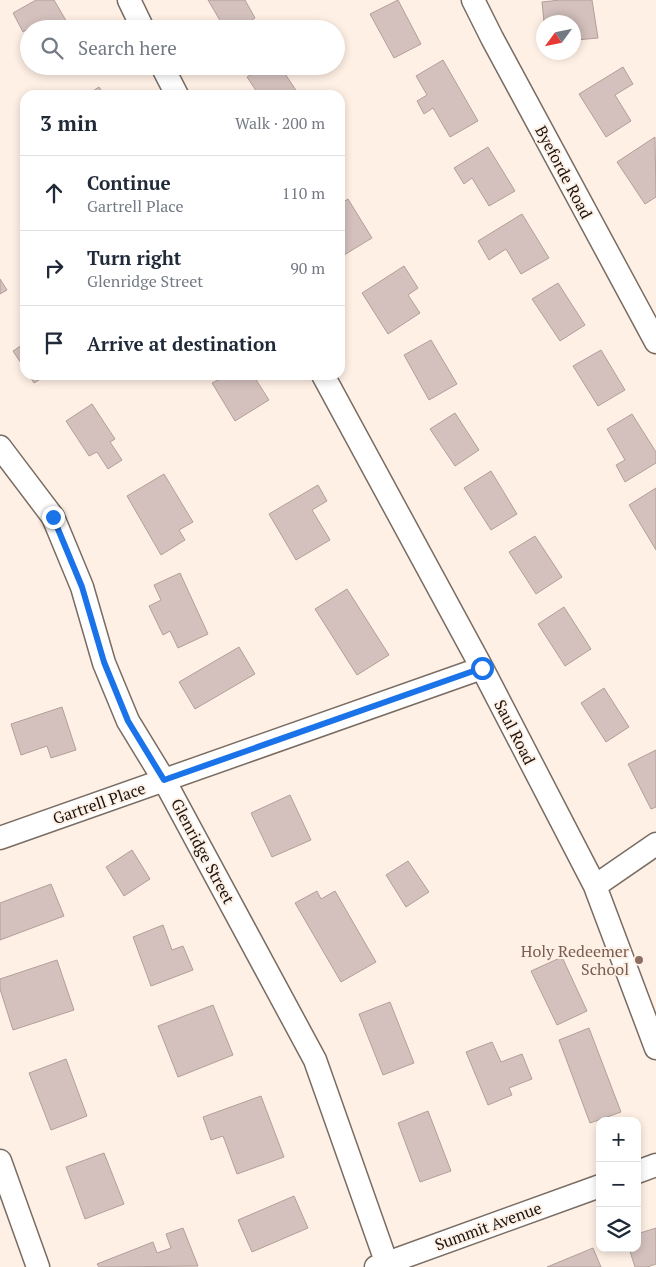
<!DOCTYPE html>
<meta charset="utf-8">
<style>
:root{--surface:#fff;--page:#f6f6f7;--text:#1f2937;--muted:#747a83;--line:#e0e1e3}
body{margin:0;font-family:"PT Serif",serif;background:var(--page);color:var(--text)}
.controls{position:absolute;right:15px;bottom:15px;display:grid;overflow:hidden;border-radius:10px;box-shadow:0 2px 8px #0003}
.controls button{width:45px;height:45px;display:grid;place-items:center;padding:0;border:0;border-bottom:1px solid var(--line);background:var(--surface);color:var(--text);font:25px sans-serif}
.compass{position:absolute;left:536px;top:15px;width:45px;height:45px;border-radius:50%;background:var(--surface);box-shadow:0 2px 8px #0003;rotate:237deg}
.stop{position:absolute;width:15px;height:15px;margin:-11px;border:4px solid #1a73e8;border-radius:50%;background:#fff}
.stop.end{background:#1a73e8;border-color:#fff;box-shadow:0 1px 5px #0008}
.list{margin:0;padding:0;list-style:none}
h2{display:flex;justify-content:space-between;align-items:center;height:65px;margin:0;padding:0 20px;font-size:21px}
h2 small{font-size:16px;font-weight:400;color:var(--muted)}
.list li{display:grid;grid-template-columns:32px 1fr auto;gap:15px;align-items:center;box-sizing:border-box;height:75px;padding:0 20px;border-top:1px solid var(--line)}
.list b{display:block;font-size:19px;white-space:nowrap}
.list p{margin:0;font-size:16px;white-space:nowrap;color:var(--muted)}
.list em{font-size:16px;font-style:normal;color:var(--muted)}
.icon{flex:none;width:28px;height:28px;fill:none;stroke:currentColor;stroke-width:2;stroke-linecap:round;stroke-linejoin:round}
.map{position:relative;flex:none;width:656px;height:1267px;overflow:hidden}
.search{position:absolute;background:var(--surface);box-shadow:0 2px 8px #0003;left:20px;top:20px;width:325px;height:55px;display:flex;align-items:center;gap:12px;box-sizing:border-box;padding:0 18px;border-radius:28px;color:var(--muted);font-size:19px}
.panel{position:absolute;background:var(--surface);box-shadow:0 2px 8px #0003;left:20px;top:90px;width:325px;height:290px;border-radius:15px}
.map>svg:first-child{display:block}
.building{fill:#d4c1bd;stroke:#b29f9c}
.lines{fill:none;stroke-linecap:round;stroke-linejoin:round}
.minor-casing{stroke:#796c62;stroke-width:25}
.minor{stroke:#fff;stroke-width:22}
.route{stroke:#1a73e8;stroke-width:6}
.education-dot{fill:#8d6e63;stroke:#fff0e5;stroke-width:2}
.labels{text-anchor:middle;stroke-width:4;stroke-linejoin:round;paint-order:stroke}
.street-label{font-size:16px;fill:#191410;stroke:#fff0e5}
.education-label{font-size:16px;fill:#785e54;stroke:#fff0e5;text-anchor:end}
</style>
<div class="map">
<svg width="656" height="1267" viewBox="0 0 656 1267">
<rect width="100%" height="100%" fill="#fff0e5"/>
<path class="building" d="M36,0h18l17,29h-32l-3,-5 -13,8 -10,-19z
M208,0h37l10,18 -18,11h-12z
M398,0l23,44 -27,14 -24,-44z
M560,0h32l6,38 -22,2 -1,-7h-1v-11h-30l-2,-20z
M443,60l35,61 -28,16 -17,-29 -9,6 -7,-13 10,-6 -11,-19z
M264,66h16l19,29h-40l-12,-18z
M623,67l10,17 -18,11 16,26 -25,16 -27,-43z
M99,87l5,8h-17z
M655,137l1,60 -11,7 -28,-42z
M488,147l27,44 -26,15 -17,-28 -8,6 -10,-16z
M348,199l24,39 -28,17 -4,-6v-45z
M522,214l27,44 -28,16 -15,-25 -17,11 -11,-19z
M404,266l14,22 -10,7 12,18 -32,21 -26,-41z
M0,279l7,11 -7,4z
M558,283l27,42 -25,16 -28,-42z
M431,340l26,44 -28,16 -25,-45z
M25,343v26l-12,-18z
M601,350l24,40 -27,16 -25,-40z
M29,375h18l-13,8z
M217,375h36l16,25 -34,21 -23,-38 8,-4z
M92,404l23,35 -5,3 12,18 -14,9 -11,-17 -8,4 -23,-35z
M455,413l24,37 -24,16 -25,-37z
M632,414l24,38v11l-31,19 -9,-17 9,-5 -18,-31z
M491,471l26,43 -26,16 -27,-42z
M164,474l29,48 -14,8 6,10 -24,15 -34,-59z
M318,485l9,16 -15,9 18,30 -34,20 -27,-46z
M656,488v62l-27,-45z
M535,536l27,41 -26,17 -27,-42z
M180,573l28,61 -30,14 -8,-17 -7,4 -14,-29 12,-6 -7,-15z
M347,589l42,66 -32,20 -42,-66z
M564,607l27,42 -26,17 -27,-42z
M239,647l16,27 -60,35 -16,-27z
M604,688l25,39 -23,15 -25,-39z
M62,707l14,43 -25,8 -4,-12 -26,9 -10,-31z
M656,750v57l-5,2 -23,-45z
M290,795l21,45 -39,17 -21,-44z
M132,850l18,29 -26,17 -18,-29z
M408,861l21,31 -23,15 -20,-32z
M51,884l13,32 -64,24v-37z
M317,891l4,8 14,-8 41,71 -35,20 -46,-79z
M163,925l9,25 11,-4 10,24 -42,16 -18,-49z
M562,957l25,54 -30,14 -26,-54z
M57,960l17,50 -61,20 -13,-41v-10z
M390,1002l24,61 -31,12 -24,-61z
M213,1005l20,50 -55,22 -20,-51z
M589,1028l32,84 -31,11 -31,-83z
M492,1042l9,20 21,-8 10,25 -23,9 3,7 -24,10 -22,-53z
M66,1059l21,57 -36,14 -22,-57z
M261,1096l23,61 -47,17 -14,-38 -12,4 -8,-23z
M428,1111l23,60 -31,11 -22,-59z
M104,1153l20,51 -39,15 -19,-52z
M294,1196l14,32 -56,24 -14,-32z
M183,1228l15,38 -99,1 -2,-3 56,-22 4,11 14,-5 -5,-14z
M656,1228v36l-9,3h-12l-6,-19h8v-14z
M593,1248l8,19h-54z"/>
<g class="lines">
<g class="minor-casing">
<path id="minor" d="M129,0l14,29
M473,0l19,38 164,304
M162,66l15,29
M323,375l159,293 113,218 61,162
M0,447l53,70 29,70 22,76 24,58 36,59 151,280 73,207
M0,838l482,-170
M595,886l61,-42
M0,1161l38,106
M637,1172l19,-7
M376,1267l224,-81"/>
</g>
<use href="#minor" class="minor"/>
</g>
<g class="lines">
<path class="route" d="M53,517l29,70 22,75 24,59 36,59 318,-112"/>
</g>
<circle class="education-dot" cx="639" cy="960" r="5"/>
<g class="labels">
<g class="street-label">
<text transform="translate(564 172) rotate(62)" y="6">Byeforde Road</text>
<text transform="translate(515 732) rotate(63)" y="6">Saul Road</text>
<text transform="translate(99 803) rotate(-19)" y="6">Gartrell Place</text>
<text transform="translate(203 851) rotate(62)" y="6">Glenridge Street</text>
<text transform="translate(488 1226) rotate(-20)" y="6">Summit Avenue</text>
</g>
<g class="education-label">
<text x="629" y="957">Holy Redeemer<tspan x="629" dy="18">School</tspan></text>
</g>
</g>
</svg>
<div class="controls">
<button>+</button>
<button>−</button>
<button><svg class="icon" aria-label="layers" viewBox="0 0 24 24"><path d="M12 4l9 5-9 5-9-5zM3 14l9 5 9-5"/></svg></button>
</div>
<svg class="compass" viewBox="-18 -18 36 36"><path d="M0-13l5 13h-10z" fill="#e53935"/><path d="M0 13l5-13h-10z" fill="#747a83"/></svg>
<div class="stop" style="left:482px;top:668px"></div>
<div class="stop end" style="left:53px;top:517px"></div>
<div class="search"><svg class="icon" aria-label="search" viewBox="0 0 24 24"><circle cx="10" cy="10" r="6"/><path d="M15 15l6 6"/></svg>Search here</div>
<section class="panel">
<h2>3 min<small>Walk · 200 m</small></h2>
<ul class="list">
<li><svg class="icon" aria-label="ahead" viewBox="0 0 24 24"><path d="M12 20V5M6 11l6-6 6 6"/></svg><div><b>Continue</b><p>Gartrell Place</p></div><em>110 m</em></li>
<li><svg class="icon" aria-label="right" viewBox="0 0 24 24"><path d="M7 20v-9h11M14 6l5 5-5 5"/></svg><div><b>Turn right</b><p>Glenridge Street</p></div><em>90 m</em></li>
<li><svg class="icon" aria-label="arrive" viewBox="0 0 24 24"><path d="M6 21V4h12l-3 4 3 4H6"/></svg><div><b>Arrive at destination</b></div></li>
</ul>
</section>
</div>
